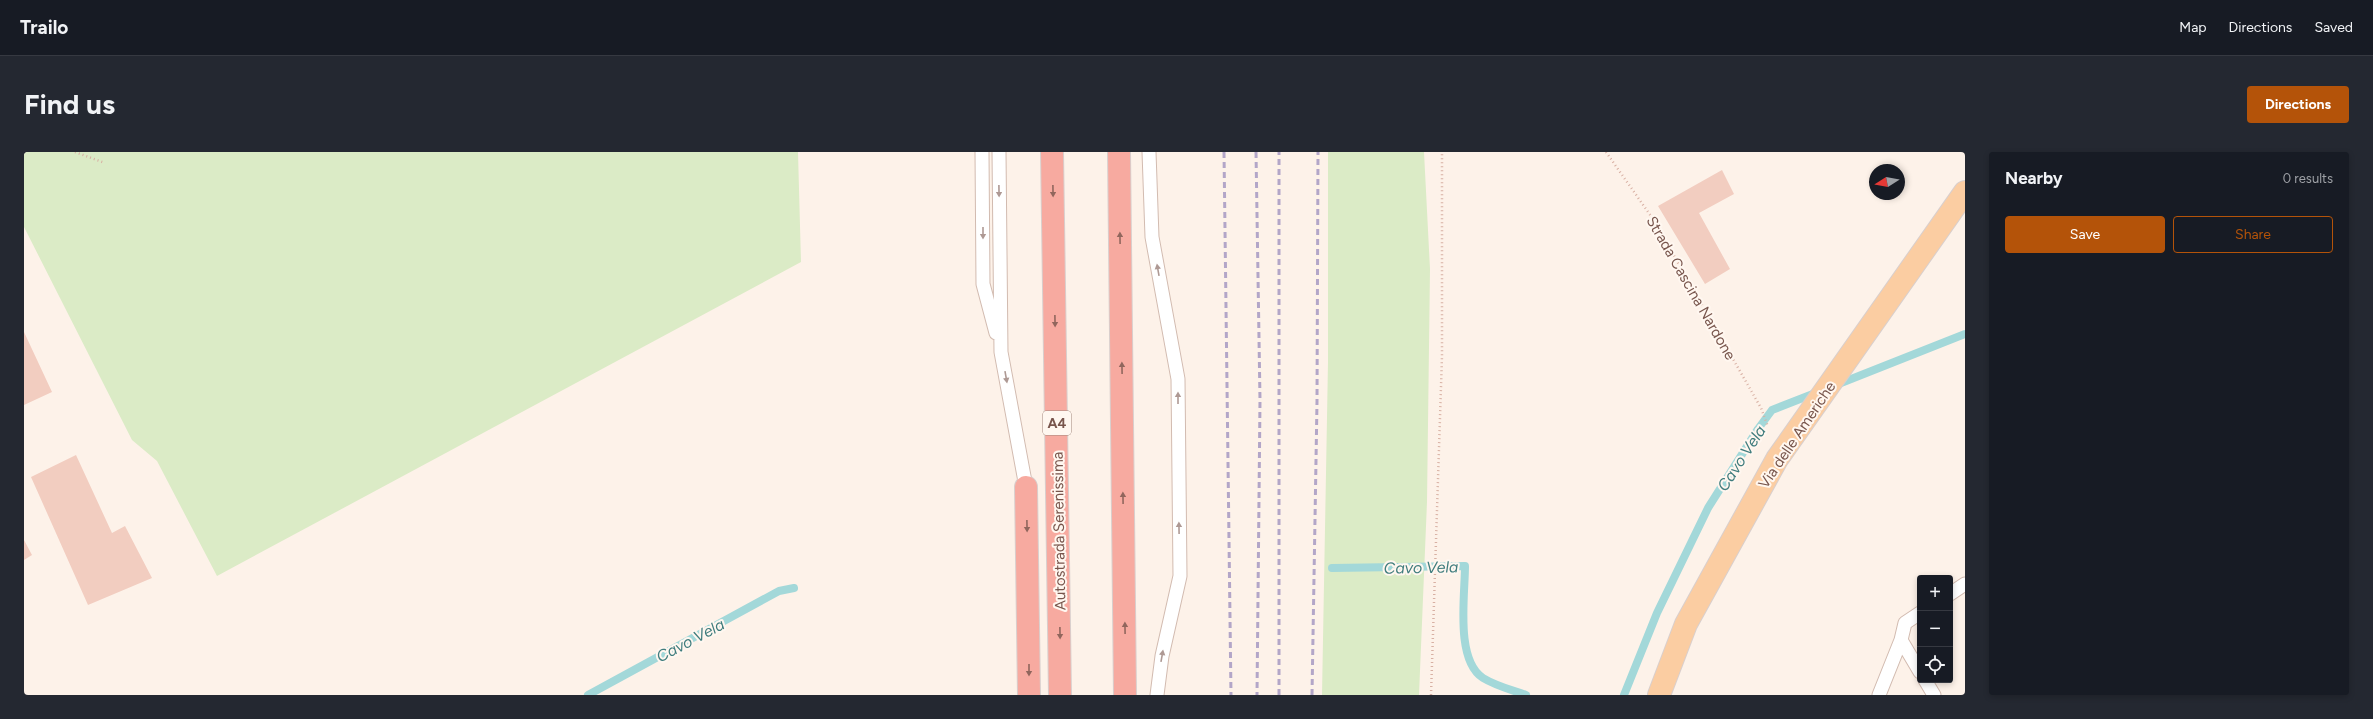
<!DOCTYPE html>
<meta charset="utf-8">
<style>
:root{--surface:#171b24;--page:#242831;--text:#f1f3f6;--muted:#9ea1a6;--line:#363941;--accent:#b45309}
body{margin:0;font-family:Figtree,sans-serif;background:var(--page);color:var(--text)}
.controls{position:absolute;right:12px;bottom:12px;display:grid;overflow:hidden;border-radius:4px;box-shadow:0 2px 6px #0003}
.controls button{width:36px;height:36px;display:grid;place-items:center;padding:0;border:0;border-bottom:1px solid var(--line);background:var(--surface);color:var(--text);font:20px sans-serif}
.compass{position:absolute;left:1845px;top:12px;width:36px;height:36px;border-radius:50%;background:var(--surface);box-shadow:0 2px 6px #0003;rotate:259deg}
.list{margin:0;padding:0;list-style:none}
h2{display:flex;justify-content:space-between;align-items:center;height:52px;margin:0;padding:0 16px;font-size:17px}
h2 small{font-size:13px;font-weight:400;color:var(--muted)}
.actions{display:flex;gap:8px;padding:12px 16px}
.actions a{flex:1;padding:9px 0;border:1px solid var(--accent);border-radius:4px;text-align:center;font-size:14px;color:var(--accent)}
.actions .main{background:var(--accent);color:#fff}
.icon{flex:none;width:22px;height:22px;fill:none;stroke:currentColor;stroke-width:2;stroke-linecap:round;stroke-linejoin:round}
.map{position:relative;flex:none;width:1941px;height:543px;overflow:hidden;border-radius:4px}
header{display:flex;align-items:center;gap:24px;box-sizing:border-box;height:56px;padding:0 20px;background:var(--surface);border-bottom:1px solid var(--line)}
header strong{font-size:19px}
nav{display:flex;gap:22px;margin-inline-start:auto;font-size:14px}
.intro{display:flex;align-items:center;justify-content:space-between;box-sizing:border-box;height:96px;padding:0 24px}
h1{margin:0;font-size:28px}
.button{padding:10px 18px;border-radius:4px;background:var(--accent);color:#fff;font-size:14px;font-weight:700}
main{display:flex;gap:24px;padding:0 24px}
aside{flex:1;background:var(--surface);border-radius:4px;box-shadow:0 2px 6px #0003}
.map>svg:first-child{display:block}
.green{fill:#dbebc6}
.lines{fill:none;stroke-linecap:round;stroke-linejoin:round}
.stream{stroke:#a3d8d9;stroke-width:8}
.building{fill:#f2cdc0}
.service-casing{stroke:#d2bbb0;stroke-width:15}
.primary-casing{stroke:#d9cfcd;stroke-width:24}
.motorway-casing{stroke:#d9cfcd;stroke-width:24}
.path{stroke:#d8b0a3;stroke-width:2.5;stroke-dasharray:1 3;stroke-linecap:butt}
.service{stroke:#fff;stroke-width:13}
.primary{stroke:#fbcda2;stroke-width:22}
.motorway{stroke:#f7aaa0;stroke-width:22}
.rail{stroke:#b3a6c8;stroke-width:3;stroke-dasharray:6 4;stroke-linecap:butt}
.oneway{fill:#ae9994}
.oneway2{fill:#91665d}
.labels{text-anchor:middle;stroke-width:4;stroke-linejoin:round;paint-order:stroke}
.shield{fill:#fff7f0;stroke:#a0867d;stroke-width:1}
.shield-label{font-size:14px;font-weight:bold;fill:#78554c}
.street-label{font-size:15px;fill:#78554c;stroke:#fff7f0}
.water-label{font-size:16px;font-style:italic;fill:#3f7c7d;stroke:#fff7f0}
</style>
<header>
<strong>Trailo</strong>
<nav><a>Map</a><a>Directions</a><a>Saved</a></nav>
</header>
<div class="intro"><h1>Find us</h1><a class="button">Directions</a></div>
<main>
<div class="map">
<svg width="1941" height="543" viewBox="0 0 1941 543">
<rect width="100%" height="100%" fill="#fdf2e9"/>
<path class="green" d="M0,0h774l3,110 -584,314 -60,-115 -25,-21 -108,-213z
M1304,0h96l6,117 -3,233 -8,193h-97l6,-333z"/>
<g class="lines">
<path class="stream" d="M1812,233l129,-51
M1308,416l133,-2c0,29 -10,94 18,112 13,8 29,12 43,17
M564,543l191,-104 15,-3
M1600,543l33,-82 51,-105 50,-79 14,-19 46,-18"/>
</g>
<path class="building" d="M1698,18l12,24 -35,19 31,56 -25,15 -47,-78z
M0,180l28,60 -28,13z
M52,303l36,78 13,-7 27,52 -64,27 -57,-128z
M0,388l8,15 -8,5z"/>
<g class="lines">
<g class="service-casing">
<path id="service" d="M958,0l1,132 13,49
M975,0l2,200 25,135
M1125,0l3,85 26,142 2,197 -18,80 -5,39
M1926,442l15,-10
M1896,461l-15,10 -4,17 19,32
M1901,528l9,15
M1855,543l22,-55"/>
</g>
<g class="primary-casing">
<path id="primary" d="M1635,543l27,-71 91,-165 188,-267"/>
</g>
<g class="motorway-casing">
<path id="motorway" d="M1028,0l8,543
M1095,0l6,543
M1002,335l3,208"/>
</g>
<path class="path" d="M51,0l30,11
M1582,0l47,67 108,189 7,19
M1407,543l11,-339v-204"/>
<use href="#service" class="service"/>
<use href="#primary" class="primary"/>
<use href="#motorway" class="motorway"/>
<path class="rail" d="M1200,0l7,543
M1232,0l4,248 -3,295
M1255,543v-543
M1288,543l5,-293 1,-250"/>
</g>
<defs><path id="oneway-solid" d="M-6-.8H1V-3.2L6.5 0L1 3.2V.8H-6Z"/></defs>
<g class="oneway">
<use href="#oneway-solid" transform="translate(975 39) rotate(89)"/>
<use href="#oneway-solid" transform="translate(959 81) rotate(90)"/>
<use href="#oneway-solid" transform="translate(1134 118) rotate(-100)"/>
<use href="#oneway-solid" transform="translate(982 225) rotate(80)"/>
<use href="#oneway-solid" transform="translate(1154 246) rotate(-90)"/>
<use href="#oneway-solid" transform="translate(1155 376) rotate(-91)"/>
<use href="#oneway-solid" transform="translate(1138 504) rotate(-80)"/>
</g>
<g class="oneway2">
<use href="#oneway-solid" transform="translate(1029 39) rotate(89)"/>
<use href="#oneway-solid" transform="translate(1096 86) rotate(-91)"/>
<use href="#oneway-solid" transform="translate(1031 169) rotate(89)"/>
<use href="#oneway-solid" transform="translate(1098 216) rotate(-91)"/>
<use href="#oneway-solid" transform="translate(1099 346) rotate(-91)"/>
<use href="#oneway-solid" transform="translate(1003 374) rotate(89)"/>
<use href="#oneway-solid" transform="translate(1101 476) rotate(-91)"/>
<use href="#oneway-solid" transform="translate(1036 481) rotate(89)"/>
<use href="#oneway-solid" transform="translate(1005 518) rotate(90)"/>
</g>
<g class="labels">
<rect class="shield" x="1019" y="259" width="28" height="24" rx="3"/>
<g class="shield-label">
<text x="1033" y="276">A4</text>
</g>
<g class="street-label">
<text transform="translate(1667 136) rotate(60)" y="5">Strada Cascina Nardone</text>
<text transform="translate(1773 283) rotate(-56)" y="5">Via delle Americhe</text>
<text transform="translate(1035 379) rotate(-91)" y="5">Autostrada Serenissima</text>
</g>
<g class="water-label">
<text transform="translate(1717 306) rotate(-57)" y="6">Cavo Vela</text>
<text transform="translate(1397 415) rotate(-1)" y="6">Cavo Vela</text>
<text transform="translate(666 488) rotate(-28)" y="6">Cavo Vela</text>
</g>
</g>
</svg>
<div class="controls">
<button>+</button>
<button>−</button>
<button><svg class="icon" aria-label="locate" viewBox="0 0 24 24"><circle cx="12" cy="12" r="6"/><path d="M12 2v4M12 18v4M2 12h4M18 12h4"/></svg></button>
</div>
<svg class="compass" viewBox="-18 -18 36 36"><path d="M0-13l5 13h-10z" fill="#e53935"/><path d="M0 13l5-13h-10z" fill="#9ea1a6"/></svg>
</div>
<aside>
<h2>Nearby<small>0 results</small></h2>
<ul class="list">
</ul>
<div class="actions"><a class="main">Save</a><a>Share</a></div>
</aside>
</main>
